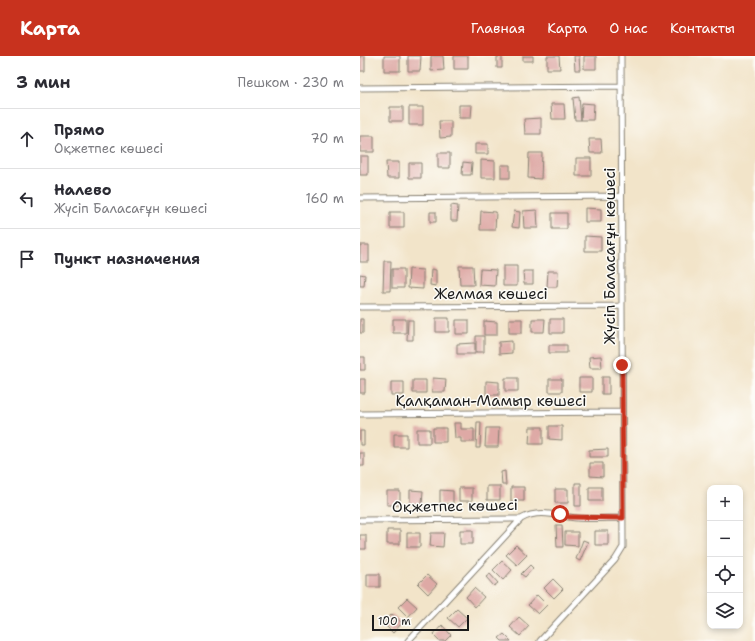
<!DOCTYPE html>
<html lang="ru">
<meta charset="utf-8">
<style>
:root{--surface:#fff;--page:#f7f7f7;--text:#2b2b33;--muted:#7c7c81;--line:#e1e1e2;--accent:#c8321e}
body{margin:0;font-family:"Shantell Sans",sans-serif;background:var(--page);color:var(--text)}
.controls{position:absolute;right:12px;bottom:12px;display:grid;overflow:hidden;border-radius:8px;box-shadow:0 2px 6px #0003}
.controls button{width:36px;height:36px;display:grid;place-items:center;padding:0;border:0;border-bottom:1px solid var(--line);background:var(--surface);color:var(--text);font:20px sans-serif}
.scale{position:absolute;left:12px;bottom:10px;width:97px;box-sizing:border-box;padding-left:4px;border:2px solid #1c1c1c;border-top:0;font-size:11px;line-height:14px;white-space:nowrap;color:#1c1c1c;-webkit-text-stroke:3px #fdfcf7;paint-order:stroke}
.stop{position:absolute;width:12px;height:12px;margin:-9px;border:3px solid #c8321e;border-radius:50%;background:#fff}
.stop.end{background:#c8321e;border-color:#fff;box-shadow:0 1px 4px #0008}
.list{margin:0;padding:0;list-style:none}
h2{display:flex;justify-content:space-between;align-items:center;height:52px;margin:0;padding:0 16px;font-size:17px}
h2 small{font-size:13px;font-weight:400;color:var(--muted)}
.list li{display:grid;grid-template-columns:26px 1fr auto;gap:12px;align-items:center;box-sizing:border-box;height:60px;padding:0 16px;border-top:1px solid var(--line)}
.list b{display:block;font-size:15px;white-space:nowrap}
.list p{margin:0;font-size:13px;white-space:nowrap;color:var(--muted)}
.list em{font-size:13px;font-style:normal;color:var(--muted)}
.icon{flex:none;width:22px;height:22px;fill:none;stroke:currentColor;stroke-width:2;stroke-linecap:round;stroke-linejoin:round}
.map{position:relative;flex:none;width:395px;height:585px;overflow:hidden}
header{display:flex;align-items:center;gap:24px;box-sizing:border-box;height:56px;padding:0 20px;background:var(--accent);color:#fff}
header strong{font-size:19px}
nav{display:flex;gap:22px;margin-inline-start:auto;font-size:14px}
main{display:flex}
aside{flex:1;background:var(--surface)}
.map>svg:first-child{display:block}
.building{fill:#dea9a5}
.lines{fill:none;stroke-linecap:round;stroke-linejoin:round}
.street-casing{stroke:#878072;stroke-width:7}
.street{stroke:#fff;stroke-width:5}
.route{stroke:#c8321e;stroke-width:5}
.labels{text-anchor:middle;stroke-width:3;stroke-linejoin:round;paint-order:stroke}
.street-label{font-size:15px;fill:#1c1c1c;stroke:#fdfcf7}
</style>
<header>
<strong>Карта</strong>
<nav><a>Главная</a><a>Карта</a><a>О нас</a><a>Контакты</a></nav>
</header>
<main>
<aside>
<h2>3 мин<small>Пешком · 230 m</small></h2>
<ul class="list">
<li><svg class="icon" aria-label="ahead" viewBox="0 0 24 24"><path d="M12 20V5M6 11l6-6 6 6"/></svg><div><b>Прямо</b><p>Оқжетпес көшесі</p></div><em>70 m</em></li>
<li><svg class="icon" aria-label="left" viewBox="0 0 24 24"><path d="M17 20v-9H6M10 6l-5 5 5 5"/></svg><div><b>Налево</b><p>Жүсіп Баласағұн көшесі</p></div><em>160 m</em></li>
<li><svg class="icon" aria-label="arrive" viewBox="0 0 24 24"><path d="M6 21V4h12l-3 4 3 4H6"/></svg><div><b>Пункт назначения</b></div></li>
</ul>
</aside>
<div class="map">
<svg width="395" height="585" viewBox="0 0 395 585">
<rect width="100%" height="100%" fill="#fdfcf7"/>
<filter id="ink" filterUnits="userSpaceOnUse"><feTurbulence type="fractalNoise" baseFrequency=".025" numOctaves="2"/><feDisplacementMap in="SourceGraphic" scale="8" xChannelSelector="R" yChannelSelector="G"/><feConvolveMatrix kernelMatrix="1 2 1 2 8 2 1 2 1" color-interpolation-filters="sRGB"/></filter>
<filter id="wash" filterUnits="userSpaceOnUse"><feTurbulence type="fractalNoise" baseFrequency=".012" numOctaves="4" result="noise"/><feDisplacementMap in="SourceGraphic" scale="16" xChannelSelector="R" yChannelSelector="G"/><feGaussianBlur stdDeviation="0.9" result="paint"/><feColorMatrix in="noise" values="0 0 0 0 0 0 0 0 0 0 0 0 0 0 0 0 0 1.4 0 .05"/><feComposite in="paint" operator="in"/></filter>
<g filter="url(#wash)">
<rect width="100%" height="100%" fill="#f2e4c9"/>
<g id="blocks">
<path class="building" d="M0,0h5v15h-5z
M24,0h16v15h-16z
M48,0h13l-1,15h-12z
M71,0h12l1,14 -13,1z
M94,0h14v13h-14z
M163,0h10v5h-10z
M187,0h12l1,13h-13z
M214,0h5l1,14h-5z
M224,0h12v13h-12z
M137,1h5v11h-5z
M219,41l2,23h-6l-2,-22z
M222,47l12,1 -1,16h-12z
M191,48h13l1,15h-13z
M99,49h13l-1,13h-12z
M30,51h13v14h-13z
M49,51h14v18h-14z
M181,62v16h-16l-1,-15z
M79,65h12v16l-11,1z
M0,80h14v16h-14z
M229,83h12l1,14h-12z
M115,88h13v10h-13z
M78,97h12v15h-12z
M169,97h13l-1,26 -13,-1z
M0,100h8v19h-8z
M216,102h15v18h-15z
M121,104l14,1v17h-14z
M26,106h13v16h-12z
M103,106l9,1 -1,12h-9z
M49,107h12v15h-12z
M141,109h9v13h-9z
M91,149l7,1 -1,15h-6z
M225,152l16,1v13h-16z
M177,154l1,18h-14l-1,-17z
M121,155l15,1 -1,18h-15z
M154,155l6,1 -1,16 -7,-1z
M30,156h14v16h-14z
M70,156h6v10h-6z
M192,157h15v16h-15z
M225,180l16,1v14h-16z
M0,189h9v17h-9z
M24,205h7l-1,30h-7z
M99,210h14l1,19h-14z
M143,210h14v20h-14z
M32,213h12v19h-12z
M49,213l14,1v19l-15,-1z
M71,213l5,1v16l-6,-1z
M120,213l16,1 -1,16 -16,-1z
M163,215h10v13h-9z
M188,215h10l-1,16h-10z
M0,218l5,1 -1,11h-4z
M76,262h13v14h-13z
M0,263h3v14h-3z
M33,263h13v14h-13z
M149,263h13v14h-13z
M172,263h13l-1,13h-12z
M190,263h13v14h-13z
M48,264h5v20h-6z
M96,264h13v14h-13z
M124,265l13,1v13h-13z
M116,280h8v16h-8z
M152,285v12l-13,1v-12z
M115,287v11h-18v-10z
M189,289h18v8h-18z
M241,300l1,12h-12l-1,-11z
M0,301h5v13h-5z
M242,321h7v17h-7z
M73,322l13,1 -1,13h-13z
M145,322h13v13h-13z
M219,322h13v14h-13z
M0,323h5v14h-5z
M189,323h13v13h-13z
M53,324h13v13h-13z
M126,325l13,1v13h-13z
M31,326h13v13h-13z
M117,366h4l-1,26h-4z
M94,367h7v6h13v13h-13v-4h-6z
M189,370h13v14l-13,-1z
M170,371h13v17h-14z
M73,372h13v14h-13z
M126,372h13l-1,19h-13z
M57,373h13v14h-13z
M0,375h4v14h-4z
M34,378h13v13h-13z
M248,393v8h-19v-7z
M0,397h4v13h-4z
M230,407h13v14l-13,-1z
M145,415l1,14h-4l-1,-13z
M215,427h6v23h-6z
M127,430h13v14h-13z
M151,431h13v14h-13z
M229,431h13v14h-13z
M99,432h13v13h-13z
M195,433h13v14h-13z
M50,434l13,1 -1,13h-12z
M80,434l13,1v13h-13z
M27,435h13v14h-13z
M196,469h6l1,22h-6z
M27,474h13v14h-13z
M100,474h13v14h-13z
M235,475h13v14h-13z
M205,476h13v14l-13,-1z
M47,477h13v14h-13z
M71,477h13l-1,14 -13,-1z
M0,479h6v14h-6z
M223,484l5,2 -8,19 -4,-2z
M156,489l11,10 -10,10 -11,-10z
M142,505l10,9 -9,10 -10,-10z
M170,509l3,3 -8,9 -4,-3z
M7,518h13v13h-13z
M130,518l8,9 -4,3 -8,-9z
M67,519l10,9 -9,10 -10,-10z
M193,523l10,10 -9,9 -10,-10z
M114,532l10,9 -9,10 -9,-10z
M177,539l10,10 -9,9 -10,-9z
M47,542l10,9 -9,10 -10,-10z
M97,553l10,9 -9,9 -10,-9z
M32,558l10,9 -9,10 -10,-10z
M159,561l10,9 -9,10 -10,-9z
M82,569l9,10 -6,6h-6l-6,-6z
M144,578l7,7h-9l-3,-3z"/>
</g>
</g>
<g filter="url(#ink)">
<use href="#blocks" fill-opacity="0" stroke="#878072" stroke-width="1"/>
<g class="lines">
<g class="street-casing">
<path id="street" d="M0,32l261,-2
M0,142l261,-2
M0,251l262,-1
M0,358l262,-2
M0,464l161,-1c15,-9 31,-5 48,-2 17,3 36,1 54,1
M48,585l113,-122
M180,585l75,-81 8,-13 -2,-491"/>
</g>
<use href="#street" class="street"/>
</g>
</g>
<g class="lines" filter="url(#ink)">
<path class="route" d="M200,458l9,3 54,1 -1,-153"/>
</g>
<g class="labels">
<g class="street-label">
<text transform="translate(250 200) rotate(-90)" y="5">Жүсіп Баласағұн көшесі</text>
<text x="131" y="243">Желмая көшесі</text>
<text x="131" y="350">Қалқаман-Мамыр көшесі</text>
<text transform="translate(95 450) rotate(-1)" y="5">Оқжетпес көшесі</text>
</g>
</g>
</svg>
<div class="controls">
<button>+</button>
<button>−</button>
<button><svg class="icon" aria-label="locate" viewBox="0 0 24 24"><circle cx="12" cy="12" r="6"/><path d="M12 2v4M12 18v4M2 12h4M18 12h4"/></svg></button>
<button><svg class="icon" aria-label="layers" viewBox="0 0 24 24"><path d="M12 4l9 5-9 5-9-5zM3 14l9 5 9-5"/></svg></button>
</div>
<div class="scale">100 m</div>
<div class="stop" style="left:200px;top:458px"></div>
<div class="stop end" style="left:262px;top:309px"></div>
</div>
</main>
